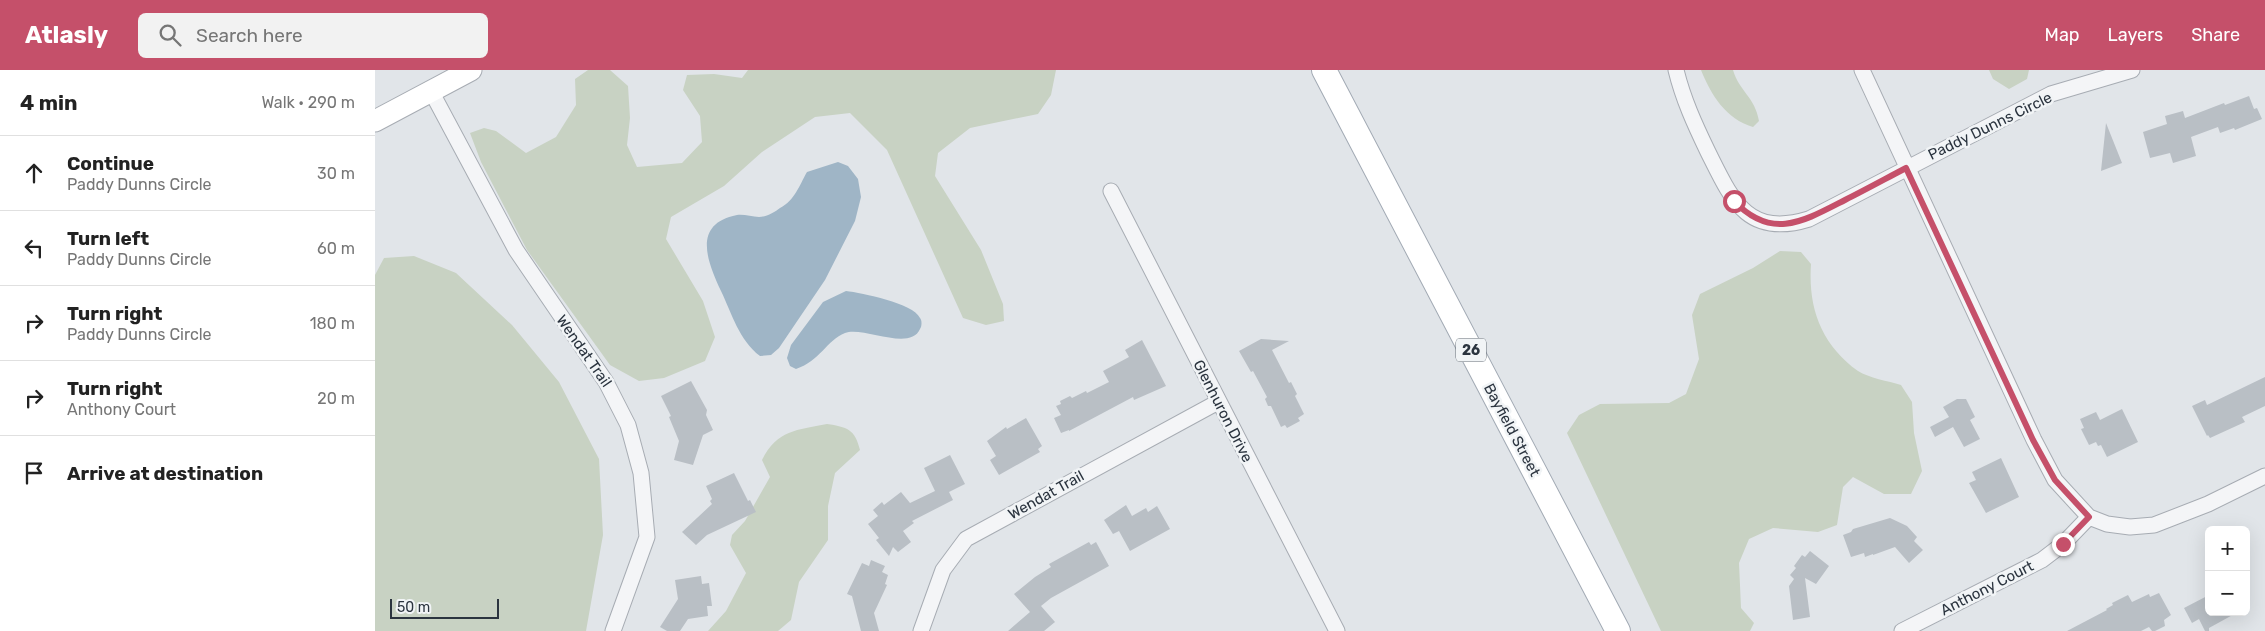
<!DOCTYPE html>
<meta charset="utf-8">
<style>
:root{--surface:#fff;--page:#f2f2f2;--text:#222;--muted:#767676;--line:#e0e0e0;--accent:#c5506a}
body{margin:0;font-family:Rubik,sans-serif;background:var(--page);color:var(--text)}
.controls{position:absolute;right:15px;bottom:15px;display:grid;overflow:hidden;border-radius:8px;box-shadow:0 5px 20px #0002}
.controls button{width:45px;height:45px;display:grid;place-items:center;padding:0;border:0;border-bottom:1px solid var(--line);background:var(--surface);color:var(--text);font:25px sans-serif}
.scale{position:absolute;left:15px;bottom:12px;width:109px;box-sizing:border-box;padding-left:5px;border:2px solid #2b343f;border-top:0;font-size:14px;line-height:18px;white-space:nowrap;color:#2b343f;-webkit-text-stroke:4px #f1f4f6;paint-order:stroke}
.stop{position:absolute;width:15px;height:15px;margin:-11px;border:4px solid #c5506a;border-radius:50%;background:#fff}
.stop.end{background:#c5506a;border-color:#fff;box-shadow:0 1px 5px #0008}
.list{margin:0;padding:0;list-style:none}
h2{display:flex;justify-content:space-between;align-items:center;height:65px;margin:0;padding:0 20px;font-size:21px}
h2 small{font-size:16px;font-weight:400;color:var(--muted)}
.list li{display:grid;grid-template-columns:32px 1fr auto;gap:15px;align-items:center;box-sizing:border-box;height:75px;padding:0 20px;border-top:1px solid var(--line)}
.list b{display:block;font-size:19px;white-space:nowrap}
.list p{margin:0;font-size:16px;white-space:nowrap;color:var(--muted)}
.list em{font-size:16px;font-style:normal;color:var(--muted)}
.icon{flex:none;width:28px;height:28px;fill:none;stroke:currentColor;stroke-width:2;stroke-linecap:round;stroke-linejoin:round}
.map{position:relative;flex:none;width:1890px;height:561px;overflow:hidden}
header{display:flex;align-items:center;gap:30px;box-sizing:border-box;height:70px;padding:0 25px;background:var(--accent);color:#fff}
header strong{font-size:24px}
nav{display:flex;gap:28px;margin-inline-start:auto;font-size:18px}
.search{width:350px;height:45px;background:var(--page);display:flex;align-items:center;gap:12px;box-sizing:border-box;padding:0 18px;border-radius:8px;color:var(--muted);font-size:19px}
main{display:flex}
aside{flex:1;background:var(--surface)}
.map>svg:first-child{display:block}
.green{fill:#c8d2c3}
.water{fill:#9fb5c6}
.building{fill:#b9bfc5}
.lines{fill:none;stroke-linecap:round;stroke-linejoin:round}
.street-casing{stroke:#a7acb3;stroke-width:17}
.secondary-casing{stroke:#a7acb3;stroke-width:23}
.primary-casing{stroke:#a2aab4;stroke-width:26}
.street{stroke:#f4f5f7;stroke-width:15}
.secondary{stroke:#fff;stroke-width:21}
.primary{stroke:#fff;stroke-width:24}
.route{stroke:#c5506a;stroke-width:6}
.labels{text-anchor:middle;stroke-width:5;stroke-linejoin:round;paint-order:stroke}
.shield{fill:#f1f4f6;stroke:#666e76;stroke-width:1}
.shield-label{font-size:14px;font-weight:bold;fill:#2b343f}
.street-label{font-size:15px;fill:#2b343f;stroke:#f1f4f6}
</style>
<header>
<strong>Atlasly</strong>
<div class="search"><svg class="icon" aria-label="search" viewBox="0 0 24 24"><circle cx="10" cy="10" r="6"/><path d="M15 15l6 6"/></svg>Search here</div>
<nav><a>Map</a><a>Layers</a><a>Share</a></nav>
</header>
<main>
<aside>
<h2>4 min<small>Walk · 290 m</small></h2>
<ul class="list">
<li><svg class="icon" aria-label="ahead" viewBox="0 0 24 24"><path d="M12 20V5M6 11l6-6 6 6"/></svg><div><b>Continue</b><p>Paddy Dunns Circle</p></div><em>30 m</em></li>
<li><svg class="icon" aria-label="left" viewBox="0 0 24 24"><path d="M17 20v-9H6M10 6l-5 5 5 5"/></svg><div><b>Turn left</b><p>Paddy Dunns Circle</p></div><em>60 m</em></li>
<li><svg class="icon" aria-label="right" viewBox="0 0 24 24"><path d="M7 20v-9h11M14 6l5 5-5 5"/></svg><div><b>Turn right</b><p>Paddy Dunns Circle</p></div><em>180 m</em></li>
<li><svg class="icon" aria-label="right" viewBox="0 0 24 24"><path d="M7 20v-9h11M14 6l5 5-5 5"/></svg><div><b>Turn right</b><p>Anthony Court</p></div><em>20 m</em></li>
<li><svg class="icon" aria-label="arrive" viewBox="0 0 24 24"><path d="M6 21V4h12l-3 4 3 4H6"/></svg><div><b>Arrive at destination</b></div></li>
</ul>
</aside>
<div class="map">
<svg width="1890" height="561" viewBox="0 0 1890 561">
<rect width="100%" height="100%" fill="#e1e5e9"/>
<path class="green" d="M213,0h22l18,16 2,32 -3,27 10,22 45,-4 20,-21 -2,-26 -17,-26 4,-15 27,-1 28,4 6,-8h308l-5,25 -13,19 -68,14 -32,25 -3,23 46,74 22,54 1,17 -18,4 -23,-7 -76,-168 -37,-37 -35,4 -53,35 -38,34 -53,31 -5,22 37,62 12,36 -10,24 -41,17 -25,3 -29,-16 -83,-115 -46,-88 -11,-29 14,-5 12,3 30,22 30,-16 20,-32 -1,-26z
M1326,0h32c6,21 22,27 26,51l-6,6c-27,-8 -42,-32 -52,-57z
M1614,0h40l-2,9 -18,10 -16,-10z
M1405,181l21,1 10,12c-3,44 10,80 47,107 11,7 30,10 43,14l11,17 2,31 8,38 -11,23h-27l-31,-17 -10,10 -6,38 -19,7 -45,-4 -24,11 -10,24 2,45 13,15 -4,8h-89l-94,-198 12,-18 21,-11 69,-1 17,-9 13,-35 -7,-44 8,-21 53,-26z
M39,186l42,17 56,52 47,57 40,77 4,76 -17,96h-211v-356l9,-17z
M452,354c20,3 28,5 33,26l-25,23 -7,33v34l-29,42 -8,38 -13,11h-70l18,-20 20,-38 -16,-28 2,-10 13,-14 25,-44 -8,-17c15,-30 35,-30 65,-36z"/>
<path class="water" d="M463,92l10,4 10,13 3,18 -6,24 -30,59 -46,68 -8,7 -11,1c-21,-16 -28,-42 -39,-65 -13,-28 -30,-67 16,-76 7,-1 15,2 22,2 7,0 16,-5 21,-9 15,-8 19,-22 27,-36z
M471,221c16,2 67,12 74,27 2,2 2,8 0,11 -10,23 -57,-3 -75,4 -18,7 -25,28 -49,36l-6,-3 -3,-8 4,-13 32,-43z"/>
<path class="building" d="M1874,26l5,13 3,-1 5,11 -27,11 -1,-2 -14,5 -2,-6 -27,10 5,19 -23,7 -3,-10 -20,5 -7,-26 24,-8 -2,-8 18,-5 2,7 39,-15 1,2z
M1731,53l16,40 -21,8z
M886,269l28,2 -17,9 17,33 2,-1 6,12 -2,2 9,18 -6,4 2,3 -13,7 -2,-3 -4,2 -10,-21h-3l-3,-7 2,-2 -14,-26 -2,1 -12,-21z
M767,270l24,46 -32,14 -1,-3 -64,34v-1l-8,3 -7,-15 7,-3 -5,-9 5,-2 -1,-3 10,-5 2,2 14,-7 1,2 22,-11 -6,-11 26,-14 -4,-7z
M1890,307v29l-23,11 3,5 -35,16 -2,-3 -1,1 -15,-30 13,-6 2,5z
M316,311l16,29 -1,5 7,15 -10,5 -10,30 -19,-5 5,-19 -10,-24 2,-1 -10,-20z
M1582,329h9l9,18 -5,3 10,19 -16,8 -11,-20 -18,10 -5,-10 19,-10 -6,-10z
M1747,339l16,33 -31,15 -6,-12 -3,1 -2,-4 -7,3 -8,-16 3,-1 -4,-9 16,-7 4,8z
M651,348l16,28 -4,3 2,3 -41,23 -9,-15 6,-4 -9,-15 19,-14 1,2z
M575,385l15,29 -16,8 4,8 -41,21 2,2 -11,8 8,11 -13,10 -5,-5 -4,9 -13,-16 3,-2 -11,-14 10,-8 -5,-6 9,-8 2,3 17,-13 9,11 25,-12 -11,-23z
M1626,388l18,39 -33,16 -17,-30 7,-3 -4,-8z
M359,403l14,28 2,-1 6,12 -49,23 -11,10 -14,-13 30,-28 -2,-3 2,-2 -6,-13z
M751,435l6,11 14,-8 2,4 9,-6 13,23 -40,22 -11,-20 -6,3 -9,-14z
M1515,448l17,8 10,11 -3,4 9,9 -14,13 -14,-16 -22,8v-1l-8,3 -1,-4 -13,4 -8,-22 8,-3 2,-3z
M714,472l2,3 5,-3 13,24 -58,32 -10,8 14,16 -11,9h-36l22,-19 -16,-18 21,-17 16,-10 -2,-3z
M1435,481l19,15 -13,18 -11,-6 5,39 -17,3 -4,-34 5,-7 -4,-4 6,-7 -2,-2 8,-11 3,2z
M496,490l14,6 -3,6 6,3 -3,9 2,1 -13,28 5,18h-18l-9,-35 -5,-2 15,-31 7,3z
M326,506l1,8 7,-1 3,23h-5l1,10 -20,3 -8,12h-13l-7,-4 18,-28 -3,-19z
M1784,523l12,22 -7,5 1,6 -10,5h-3l-3,-4 -8,4h-74l40,-21 -1,-1 7,-4 -1,-2 16,-8 4,7 17,-8 1,3z
M1834,525v17h29l-29,16v3h-4l-6,-12 -7,4 -8,-15z"/>
<g class="lines">
<g class="street-casing">
<path id="street" d="M1301,0c7,29 19,55 32,82 24,48 39,86 101,67l242,-125 81,-24
M1487,0l172,370 21,40 34,37 18,7 23,3 24,-2 54,-21 57,-28
M56,21l85,159 90,132 22,43 13,48 6,64 -34,94
M736,121l226,440
M546,561l22,-61 23,-31 252,-137
M1527,561l140,-71 21,-16 26,-27"/>
</g>
<g class="secondary-casing">
<path id="secondary" d="M0,51l96,-51"/>
</g>
<g class="primary-casing">
<path id="primary" d="M949,0l294,561"/>
</g>
<use href="#street" class="street"/>
<use href="#secondary" class="secondary"/>
<use href="#primary" class="primary"/>
</g>
<g class="lines">
<path class="route" d="M1359,131c38,40 70,20 111,-1 20,-10 40,-21 61,-32l127,272 22,40 34,37 -26,27"/>
</g>
<g class="labels">
<rect class="shield" x="1081" y="268.5" width="30" height="23" rx="4"/>
<g class="shield-label">
<text x="1096" y="285">26</text>
</g>
<g class="street-label">
<text transform="translate(1615 56) rotate(-26)" y="5">Paddy Dunns Circle</text>
<text transform="translate(209 281) rotate(55)" y="5">Wendat Trail</text>
<text transform="translate(848 341) rotate(63)" y="5">Glenhuron Drive</text>
<text transform="translate(1137 360) rotate(62)" y="5">Bayfield Street</text>
<text transform="translate(671 425) rotate(-29)" y="5">Wendat Trail</text>
<text transform="translate(1612 518) rotate(-27)" y="5">Anthony Court</text>
</g>
</g>
</svg>
<div class="controls">
<button>+</button>
<button>−</button>
</div>
<div class="scale">50 m</div>
<div class="stop" style="left:1359px;top:131px"></div>
<div class="stop end" style="left:1688px;top:474px"></div>
</div>
</main>
